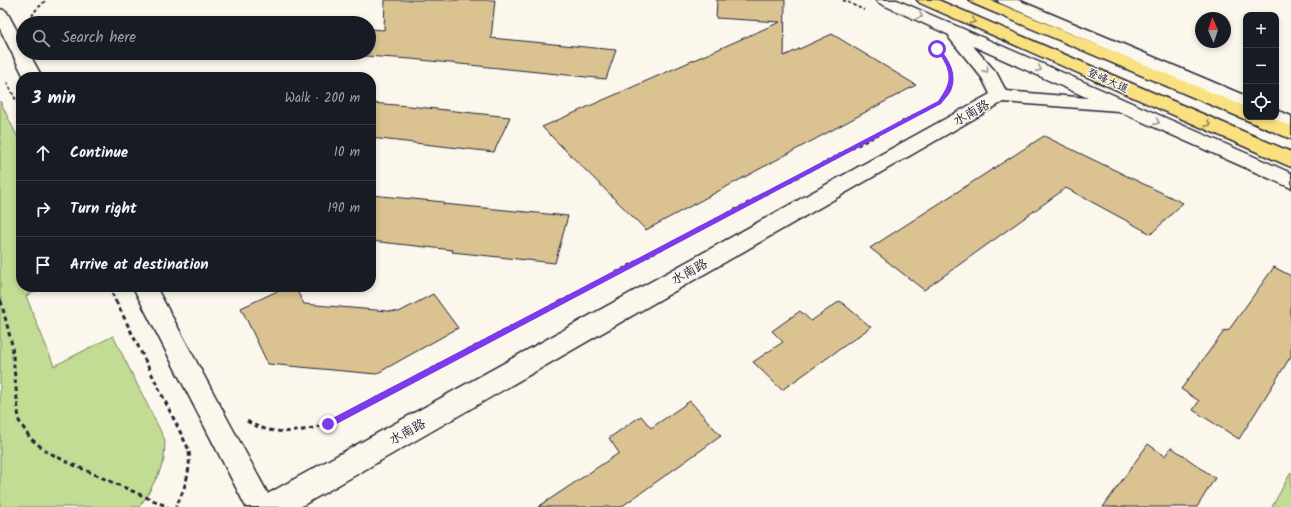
<!DOCTYPE html>
<meta charset="utf-8">
<style>
:root{--surface:#171b24;--page:#242831;--text:#f1f3f6;--muted:#9ea1a6;--line:#363941}
body{margin:0;font-family:Kalam,"LXGW WenKai TC",sans-serif;background:var(--page);color:var(--text)}
.controls{position:absolute;right:12px;top:12px;display:grid;overflow:hidden;border-radius:8px;box-shadow:0 2px 6px #0003}
.controls button{width:36px;height:36px;display:grid;place-items:center;padding:0;border:0;border-bottom:1px solid var(--line);background:var(--surface);color:var(--text);font:20px sans-serif}
.compass{position:absolute;left:1195px;top:12px;width:36px;height:36px;border-radius:50%;background:var(--surface);box-shadow:0 2px 6px #0003;rotate:357deg}
.stop{position:absolute;width:12px;height:12px;margin:-9px;border:3px solid #7c3aed;border-radius:50%;background:#fff}
.stop.end{background:#7c3aed;border-color:#fff;box-shadow:0 1px 4px #0008}
.list{margin:0;padding:0;list-style:none}
h2{display:flex;justify-content:space-between;align-items:center;height:52px;margin:0;padding:0 16px;font-size:17px}
h2 small{font-size:13px;font-weight:400;color:var(--muted)}
.list li{display:grid;grid-template-columns:26px 1fr auto;gap:12px;align-items:center;box-sizing:border-box;height:56px;padding:0 16px;border-top:1px solid var(--line)}
.list b{display:block;font-size:15px;white-space:nowrap}
.list em{font-size:13px;font-style:normal;color:var(--muted)}
.icon{flex:none;width:22px;height:22px;fill:none;stroke:currentColor;stroke-width:2;stroke-linecap:round;stroke-linejoin:round}
.map{position:relative;flex:none;width:1291px;height:507px;overflow:hidden}
.search{position:absolute;background:var(--surface);box-shadow:0 2px 6px #0003;left:16px;top:16px;width:360px;height:44px;display:flex;align-items:center;gap:10px;box-sizing:border-box;padding:0 14px;border-radius:22px;color:var(--muted);font-size:15px}
.panel{position:absolute;background:var(--surface);box-shadow:0 2px 6px #0003;left:16px;top:72px;width:360px;height:220px;border-radius:16px}
.map>svg:first-child{display:block}
.green{fill:#c3dc93;stroke:#727f67}
.building{fill:#dac291;stroke:#22223b}
.lines{fill:none;stroke-linecap:round;stroke-linejoin:round}
.minor-casing{stroke:#22223b;stroke-width:3}
.tertiary-casing{stroke:#22223b;stroke-width:3}
.primary-casing{stroke:#22223b;stroke-width:3}
.path-far2{stroke:#22223b;stroke-width:2;stroke-dasharray:3 2.5;stroke-linecap:butt}
.path-far1{stroke:#22223b;stroke-width:2.5;stroke-dasharray:4 3;stroke-linecap:butt}
.path{stroke:#22223b;stroke-width:3;stroke-dasharray:4.5 3.5;stroke-linecap:butt}
.minor{fill:#fbf7ec;fill-rule:evenodd}
.tertiary{fill:#fbf7ec;fill-rule:evenodd}
.primary{fill:#fae180;fill-rule:evenodd}
.oneway{stroke:#99979c}
.oneway2{stroke:#8e825e}
.route{fill:#7c3aed}
.labels{text-anchor:middle;stroke-width:3;stroke-linejoin:round;paint-order:stroke}
.far-street-label{font-size:11px;fill:#22223b;stroke:#fbf7ec}
.street-label{font-size:13px;fill:#22223b;stroke:#fbf7ec}
</style>
<div class="map">
<svg width="1291" height="507" viewBox="0 0 1291 507">
<rect width="100%" height="100%" fill="#fbf7ec"/>
<filter id="ink" filterUnits="userSpaceOnUse"><feTurbulence type="fractalNoise" baseFrequency=".025" numOctaves="2"/><feDisplacementMap in="SourceGraphic" scale="8" xChannelSelector="R" yChannelSelector="G"/><feConvolveMatrix kernelMatrix="1 2 1 2 8 2 1 2 1" color-interpolation-filters="sRGB"/></filter>
<g filter="url(#ink)">
<path class="green" d="M0,101l21,43v143h24l-19,9 28,70 59,-30 52,104 -1,20 -6,15 -11,21 -8,11h-139z
M1291,472v35h-19z"/>
<path class="building" d="M385,0h110l-4,38 125,12 -10,29 -195,-20 -91,-6h49v-24l15,1z
M717,0h68l-1,56 48,-22 84,51 -270,145 -104,-103 238,-105 -64,-4z
M371,103l38,3 101,11 -16,35 -123,-14z
M1044,136l139,67 -32,31 -85,-46 -142,102 -54,-42z
M371,195l73,7 -1,2 125,12 -13,47 -103,-11 1,-2 -82,-9z
M1274,267l17,9v80l-52,83 -46,-29 6,-9 -18,-12 44,-59 3,1z
M286,287h9l9,17 95,8 34,-18 25,34 -82,46 -108,-10 -27,-56z
M840,301l31,26 -89,63 -29,-28 30,-20 -11,-11 28,-20 11,10z
M690,401l31,35 -100,71h-83l81,-54 -10,-15 32,-22 10,12z
M1148,444l17,12 6,-9 44,31 -18,29h-94z"/>
<g class="lines">
<g class="minor-casing">
<path id="minor" d="M0,9l6,2 2,3 15,28v11h6l13,24h-18l-24,-48z
M133,287h23l119,220h-29z"/>
</g>
<g class="tertiary-casing">
<path id="tertiary" d="M876,0h21l394,173v15l-173,-77 -115,-9 -703,405h-42l4,-10 728,-403 -8,-16 -32,-39 -1,-4 -70,-32zM973,46l115,52 -82,-7 -10,-19z
M997,0h21l228,96v13l-246,-106z
M1276,110l15,6v13l-21,-9 -3,-3h9z"/>
</g>
<g class="primary-casing">
<path id="primary" d="M917,0h21l353,152v15l-371,-164z
M969,0h21l256,107v10h24l21,9v13l-319,-136z"/>
</g>
<path class="path-far2" d="M843,0l21,10
M30,21l4,-9 12,-12
M7,82l14,28
M938,103c13,-11 16,-24 10,-40
M877,135l53,-28"/>
<path class="path-far1" d="M109,287l7,15
M0,298l1,4
M560,302l319,-168"/>
<path class="path" d="M1,301l11,44 7,76 11,17 16,13 21,11 101,45
M116,301l73,149c2,21 -4,38 -13,57
M247,421c26,16 53,11 81,3l234,-123"/>
<use href="#minor" class="minor"/>
<use href="#tertiary" class="tertiary"/>
<use href="#primary" class="primary"/>
</g>
<defs><path id="oneway-chevron" d="M-2-3.5L2.5 0L-2 3.5" fill="none" stroke-width="1.6" stroke-linecap="round" stroke-linejoin="round"/></defs>
<g class="oneway">
<use href="#oneway-chevron" transform="translate(920 16) rotate(25)"/>
<use href="#oneway-chevron" transform="translate(1039 69) rotate(24)"/>
<use href="#oneway-chevron" transform="translate(986 70) rotate(51)"/>
<use href="#oneway-chevron" transform="translate(1157 122) rotate(24)"/>
</g>
<g class="oneway2">
<use href="#oneway-chevron" transform="translate(973 21) rotate(24)"/>
<use href="#oneway-chevron" transform="translate(1208 124) rotate(24)"/>
</g>
</g>
<path class="route" d="M936,48h3c10,11 18,25 13,40 -1,5 -7,11 -11,16l-610,323h-6v-5l613,-321c11,-15 15,-25 4,-43 -2,-4 -6,-6 -6,-10z"/>
<g class="labels">
<g class="far-street-label">
<text transform="translate(1108 80) rotate(24)" y="4">登峰大道</text>
</g>
<g class="street-label">
<text transform="translate(971 112) rotate(-29)" y="5">水南路</text>
<text transform="translate(689 271) rotate(-29)" y="5">水南路</text>
<text transform="translate(407 431) rotate(-29)" y="5">水南路</text>
</g>
</g>
</svg>
<div class="controls">
<button>+</button>
<button>−</button>
<button><svg class="icon" aria-label="locate" viewBox="0 0 24 24"><circle cx="12" cy="12" r="6"/><path d="M12 2v4M12 18v4M2 12h4M18 12h4"/></svg></button>
</div>
<svg class="compass" viewBox="-18 -18 36 36"><path d="M0-13l5 13h-10z" fill="#e53935"/><path d="M0 13l5-13h-10z" fill="#9ea1a6"/></svg>
<div class="stop" style="left:937px;top:49px"></div>
<div class="stop end" style="left:328px;top:424px"></div>
<div class="search"><svg class="icon" aria-label="search" viewBox="0 0 24 24"><circle cx="10" cy="10" r="6"/><path d="M15 15l6 6"/></svg>Search here</div>
<section class="panel">
<h2>3 min<small>Walk · 200 m</small></h2>
<ul class="list">
<li><svg class="icon" aria-label="ahead" viewBox="0 0 24 24"><path d="M12 20V5M6 11l6-6 6 6"/></svg><div><b>Continue</b></div><em>10 m</em></li>
<li><svg class="icon" aria-label="right" viewBox="0 0 24 24"><path d="M7 20v-9h11M14 6l5 5-5 5"/></svg><div><b>Turn right</b></div><em>190 m</em></li>
<li><svg class="icon" aria-label="arrive" viewBox="0 0 24 24"><path d="M6 21V4h12l-3 4 3 4H6"/></svg><div><b>Arrive at destination</b></div></li>
</ul>
</section>
</div>
